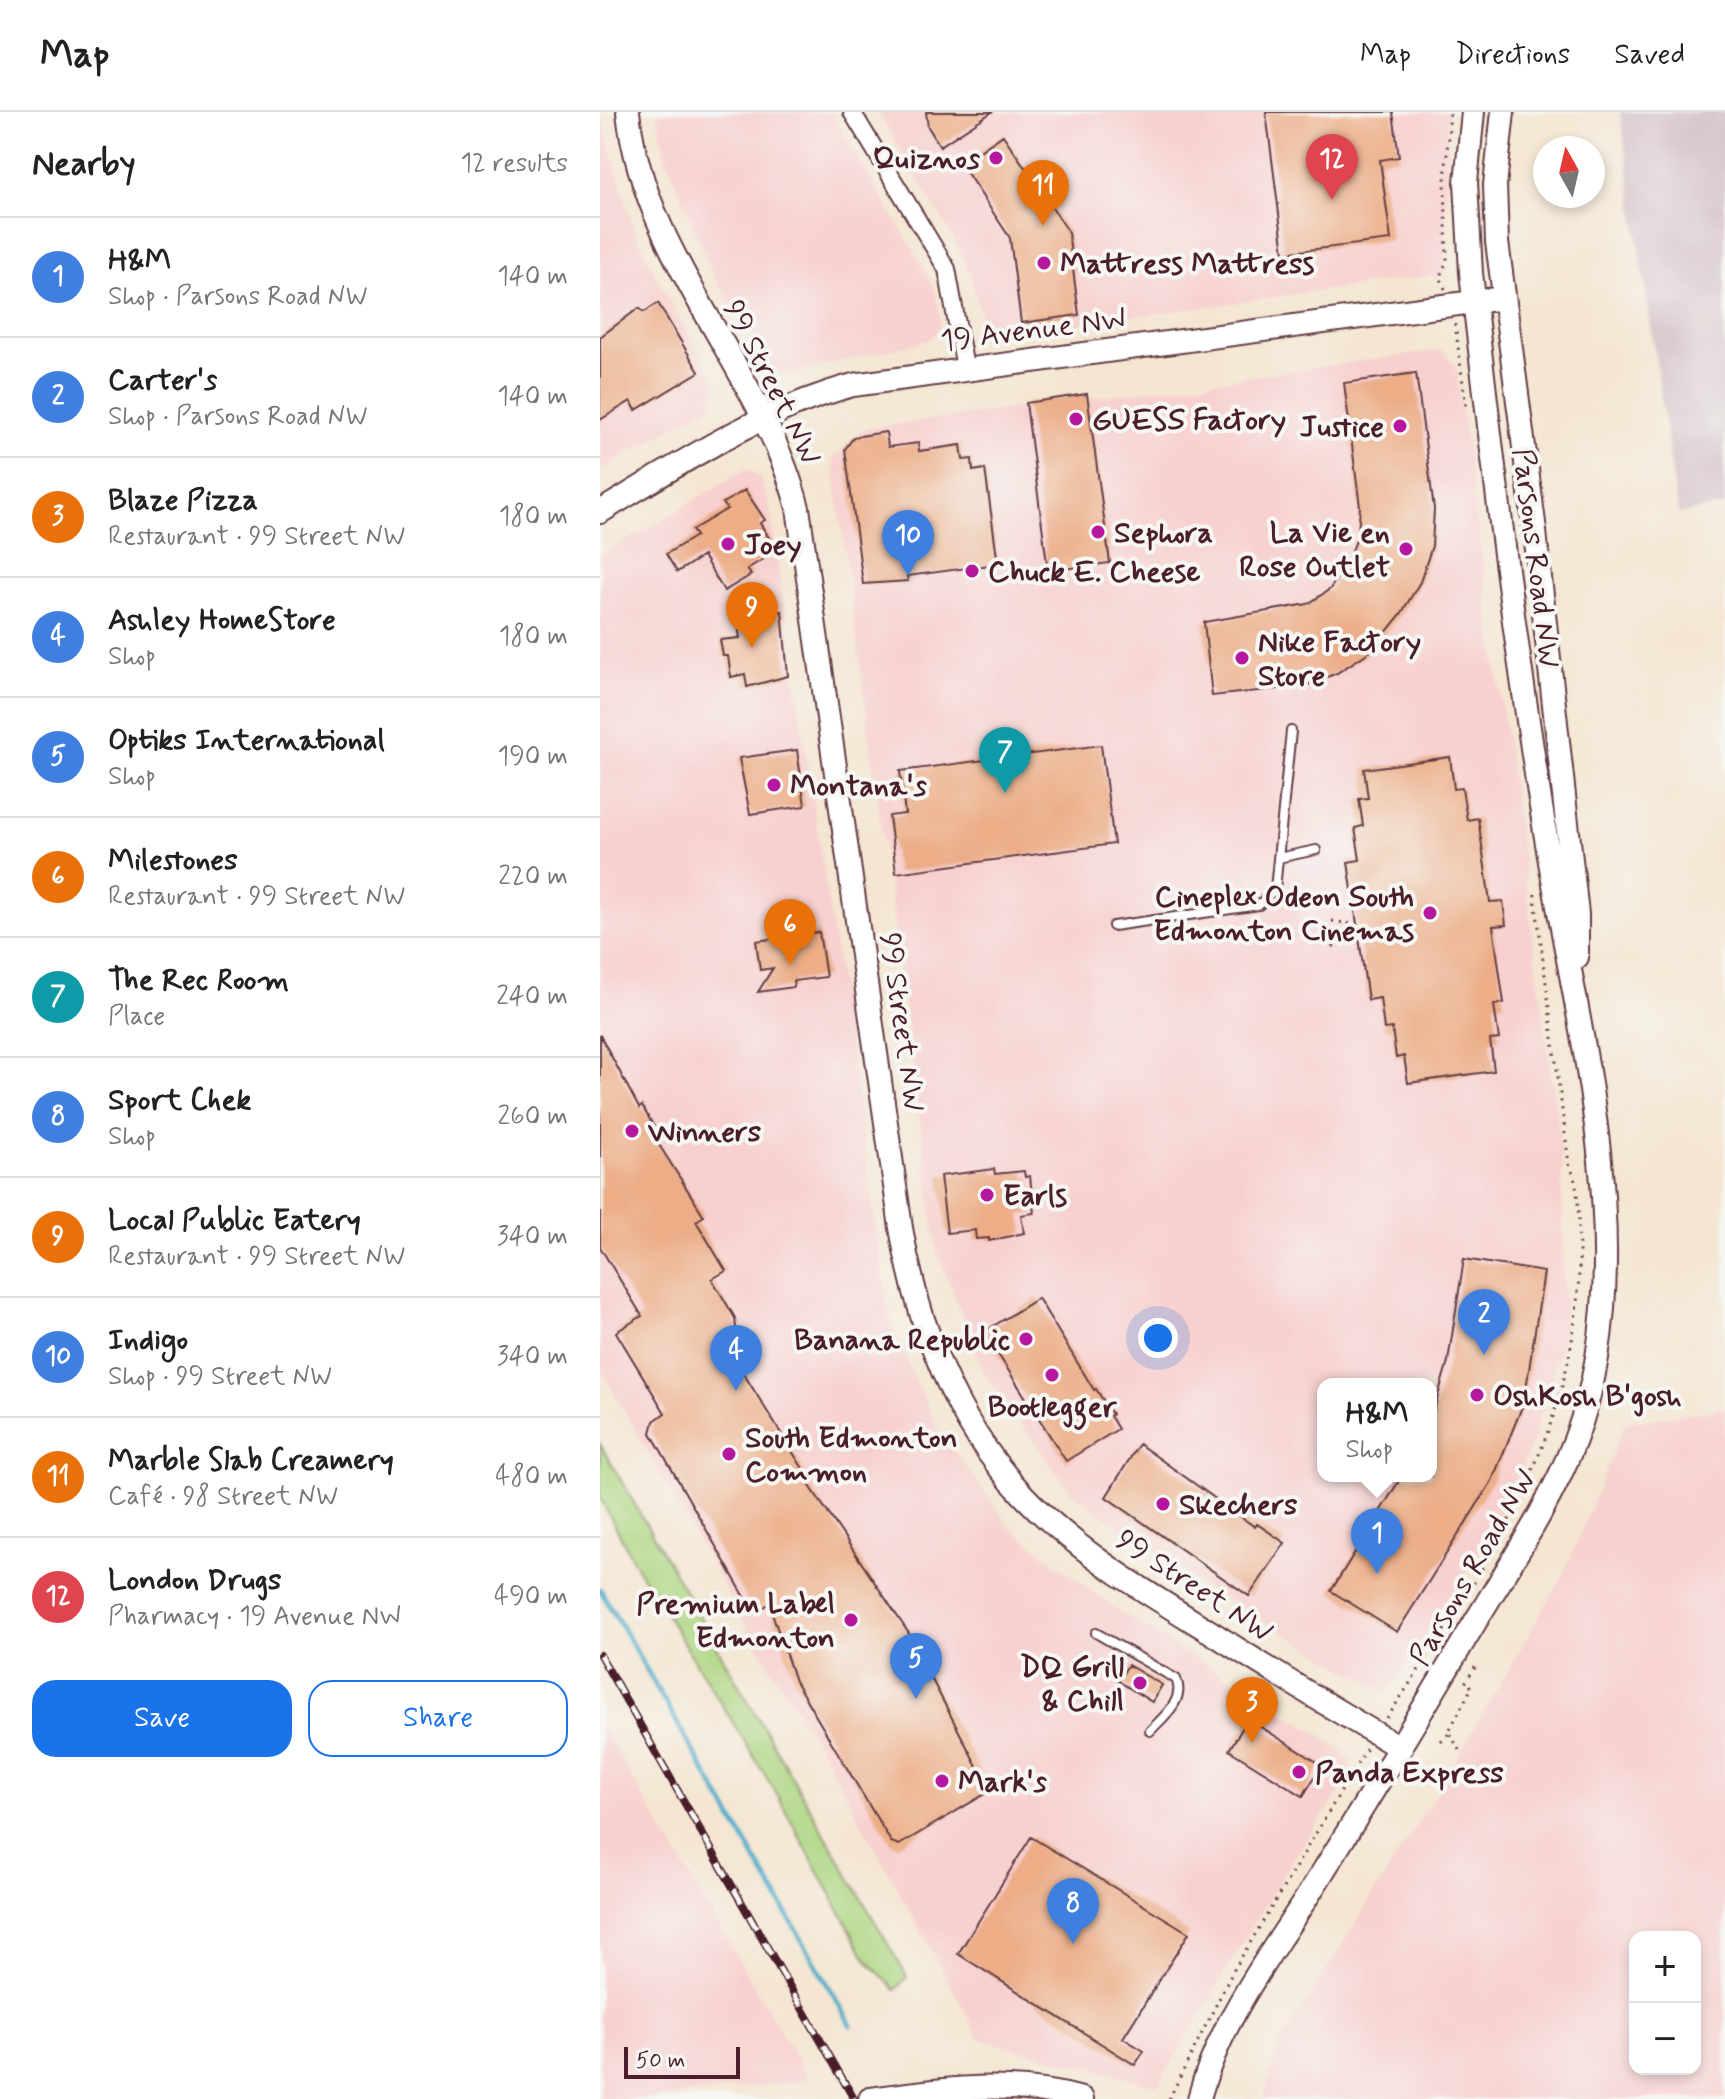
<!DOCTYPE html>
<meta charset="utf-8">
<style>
:root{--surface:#fff;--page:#f2f2f2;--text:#222;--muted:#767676;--line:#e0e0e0;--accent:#1a73e8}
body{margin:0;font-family:Mynerve,sans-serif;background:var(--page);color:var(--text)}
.controls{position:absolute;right:24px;bottom:24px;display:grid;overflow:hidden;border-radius:16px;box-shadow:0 4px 12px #0003}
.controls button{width:72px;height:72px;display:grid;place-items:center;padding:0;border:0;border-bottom:2px solid var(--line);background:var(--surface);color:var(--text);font:40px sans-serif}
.compass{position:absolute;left:933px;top:24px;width:72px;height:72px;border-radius:50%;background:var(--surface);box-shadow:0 4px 12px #0003;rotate:352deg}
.scale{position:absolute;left:24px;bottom:20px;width:116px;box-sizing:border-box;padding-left:8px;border:4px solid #4a1f2b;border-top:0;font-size:22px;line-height:28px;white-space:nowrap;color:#4a1f2b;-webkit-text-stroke:6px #f6f6f2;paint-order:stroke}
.you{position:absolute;left:558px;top:1226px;width:28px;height:28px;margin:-20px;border:6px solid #fff;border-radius:50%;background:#1a73e8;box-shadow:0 0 0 12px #1a73e833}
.badge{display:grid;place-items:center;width:52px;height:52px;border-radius:50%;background:var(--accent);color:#fff;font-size:26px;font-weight:700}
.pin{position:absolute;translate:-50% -66px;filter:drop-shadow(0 2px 4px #0008)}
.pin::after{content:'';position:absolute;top:42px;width:28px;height:24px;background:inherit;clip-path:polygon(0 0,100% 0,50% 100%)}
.popup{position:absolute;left:717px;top:1266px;width:120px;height:104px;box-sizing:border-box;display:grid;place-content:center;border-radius:16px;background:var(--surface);filter:drop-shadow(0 2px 6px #0005);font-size:26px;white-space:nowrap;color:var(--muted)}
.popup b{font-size:30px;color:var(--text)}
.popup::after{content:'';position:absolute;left:50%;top:100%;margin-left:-16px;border:16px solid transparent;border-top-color:var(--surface)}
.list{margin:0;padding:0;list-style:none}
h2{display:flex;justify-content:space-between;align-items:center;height:104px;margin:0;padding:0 32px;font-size:34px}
h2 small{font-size:26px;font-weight:400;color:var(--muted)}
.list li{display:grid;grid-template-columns:52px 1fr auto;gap:24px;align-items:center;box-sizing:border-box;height:120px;padding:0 32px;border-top:2px solid var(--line)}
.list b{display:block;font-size:30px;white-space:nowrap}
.list p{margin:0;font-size:26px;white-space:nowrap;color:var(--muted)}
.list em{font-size:26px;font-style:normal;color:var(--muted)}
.actions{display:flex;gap:16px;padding:24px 32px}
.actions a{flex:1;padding:18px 0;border:2px solid var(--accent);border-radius:24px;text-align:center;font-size:28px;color:var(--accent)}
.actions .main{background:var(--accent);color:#fff}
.map{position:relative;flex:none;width:1125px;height:1987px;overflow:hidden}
header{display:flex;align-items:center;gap:48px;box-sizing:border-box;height:112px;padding:0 40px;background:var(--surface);border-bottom:2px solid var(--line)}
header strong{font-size:38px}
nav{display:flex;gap:44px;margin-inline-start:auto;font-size:28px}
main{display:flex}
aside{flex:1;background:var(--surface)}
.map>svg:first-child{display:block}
.built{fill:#f7d0cf;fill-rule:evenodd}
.industrial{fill:#d2bec5}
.green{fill:#add682;stroke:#7c7a56;stroke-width:2}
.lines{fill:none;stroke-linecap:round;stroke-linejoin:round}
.stream{stroke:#4aacc9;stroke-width:5}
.building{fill:#ecad87}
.lane-casing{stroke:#643d44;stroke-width:12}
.street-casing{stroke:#643d44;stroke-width:20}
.secondary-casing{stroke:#643d44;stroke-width:26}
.path{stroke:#643d44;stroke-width:3;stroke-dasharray:2 6;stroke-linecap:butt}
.lane{stroke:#fff;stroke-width:8}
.street{stroke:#fff;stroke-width:16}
.secondary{stroke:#fff;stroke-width:22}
.rail-casing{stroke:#4a1f2b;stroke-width:8}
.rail{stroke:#f6f6f2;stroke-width:5;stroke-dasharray:15;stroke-linecap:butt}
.poi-dot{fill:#b5179e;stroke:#f6f6f2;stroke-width:3}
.labels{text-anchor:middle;stroke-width:8;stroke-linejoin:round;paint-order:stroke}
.poi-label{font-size:30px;font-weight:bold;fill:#4a1f2b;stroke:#f6f6f2;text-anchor:start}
.street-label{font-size:30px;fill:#4a1f2b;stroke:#f6f6f2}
</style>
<header>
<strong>Map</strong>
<nav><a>Map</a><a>Directions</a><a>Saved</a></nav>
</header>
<main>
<aside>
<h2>Nearby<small>12 results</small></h2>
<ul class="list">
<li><span class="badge" style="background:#3f7fe0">1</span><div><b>H&amp;M</b><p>Shop · Parsons Road NW</p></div><em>140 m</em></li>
<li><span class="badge" style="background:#3f7fe0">2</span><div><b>Carter's</b><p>Shop · Parsons Road NW</p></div><em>140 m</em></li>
<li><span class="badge" style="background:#e8710a">3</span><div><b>Blaze Pizza</b><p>Restaurant · 99 Street NW</p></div><em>180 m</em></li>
<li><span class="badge" style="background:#3f7fe0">4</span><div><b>Ashley HomeStore</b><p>Shop</p></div><em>180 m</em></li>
<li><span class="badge" style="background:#3f7fe0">5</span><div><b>Optiks International</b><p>Shop</p></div><em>190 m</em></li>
<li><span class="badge" style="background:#e8710a">6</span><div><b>Milestones</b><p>Restaurant · 99 Street NW</p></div><em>220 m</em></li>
<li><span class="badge" style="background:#0f9aa8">7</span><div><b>The Rec Room</b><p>Place</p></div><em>240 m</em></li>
<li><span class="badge" style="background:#3f7fe0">8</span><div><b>Sport Chek</b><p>Shop</p></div><em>260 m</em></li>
<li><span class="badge" style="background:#e8710a">9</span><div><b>Local Public Eatery</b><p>Restaurant · 99 Street NW</p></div><em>340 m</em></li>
<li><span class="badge" style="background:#3f7fe0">10</span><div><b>Indigo</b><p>Shop · 99 Street NW</p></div><em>340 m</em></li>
<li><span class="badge" style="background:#e8710a">11</span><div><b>Marble Slab Creamery</b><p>Café · 98 Street NW</p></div><em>480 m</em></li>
<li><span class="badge" style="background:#e0444e">12</span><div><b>London Drugs</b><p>Pharmacy · 19 Avenue NW</p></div><em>490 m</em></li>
</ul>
<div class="actions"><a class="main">Save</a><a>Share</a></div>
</aside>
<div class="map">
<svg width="1125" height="1987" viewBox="0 0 1125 1987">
<rect width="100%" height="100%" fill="#f6f6f2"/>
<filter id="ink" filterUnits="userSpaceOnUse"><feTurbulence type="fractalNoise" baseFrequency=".0125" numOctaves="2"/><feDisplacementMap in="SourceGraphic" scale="16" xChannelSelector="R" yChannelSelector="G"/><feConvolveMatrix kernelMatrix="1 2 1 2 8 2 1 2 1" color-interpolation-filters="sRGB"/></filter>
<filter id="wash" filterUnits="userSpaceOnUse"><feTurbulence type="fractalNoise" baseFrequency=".006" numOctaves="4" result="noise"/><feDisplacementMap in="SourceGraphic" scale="32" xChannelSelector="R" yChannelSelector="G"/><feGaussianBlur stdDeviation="1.8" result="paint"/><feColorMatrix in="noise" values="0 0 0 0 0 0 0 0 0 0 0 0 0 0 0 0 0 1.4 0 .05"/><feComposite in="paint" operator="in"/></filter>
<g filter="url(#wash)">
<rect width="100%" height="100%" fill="#f4e6d2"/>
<path class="built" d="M0,0l34,117 26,55 57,101 -5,19 -112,66z
M57,0h174l85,142 19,36 6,35 -12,15 -143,35 -15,-7 -57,-91 -48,-119z
M278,0h570l-4,162 -446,61 -16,-14 -12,-47 -18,-38z
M842,238l14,16 105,779 4,185 -31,107 -20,49 -40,76 -87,131 -186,-108 -131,-94 -85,-116 -48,-123 -104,-793 30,-30zM723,1272h108v92h-108z
M146,357l13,8 10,27 122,821 46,103 76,102 101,78 211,130 15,10 10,14v13l-7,13 -58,83 -127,215 -178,-47 -152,-277 -79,-130 -149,-264v-811z
M1125,1296v691h-462l15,-52 149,-238 136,-233 62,-153zM1035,1825h60v132h-60z
M0,1612v-1l209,357 -162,19h-47z"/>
<path class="industrial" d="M1020,0h105v393l-47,9z"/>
<path class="green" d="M0,1332l307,533 -12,13 -29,-31 -91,-168 -137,-222 -38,-71z"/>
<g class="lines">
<path class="stream" d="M0,1477l251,436"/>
</g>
<g id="blocks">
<path class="building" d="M326,0h66l-52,34 -12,-19z
M666,0h127l6,45 -19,3 11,80 -107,13z
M403,23l65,96 11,84 -58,8 -11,-85 -49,-74z
M58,191l41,69 -63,38 -5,-9 -31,19v-83l39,-29 5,4z
M816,261l18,136 -2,37 -12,36 -19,32 -29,36 -35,23 -32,13 -93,10 -8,-74 104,-18 22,-15 18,-28 10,-26 2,-28 -16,-124z
M487,282l23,169 -62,8 -22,-168z
M286,320l2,15 30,-4 1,8 42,-6 2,15 9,-1 1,12 12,-2 13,95 -91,12 1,5 -45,3 -18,-135 9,-12z
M145,378l20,30 -5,3 17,28 -30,18 4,6 -27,16 -21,-35 -26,16 -11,-18 30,-18 -4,-6 35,-21 -4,-6z
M163,495l1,7 18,-3 6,65 -41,11 -2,-13 -14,3 -3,-21h-5l-3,-16 20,-2 -2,-14 7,-2 -2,-12z
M501,633l13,99 -218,29 -7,-57 16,-2 -5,-43z
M197,638l8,56 -55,8 -11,-56z
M850,645l4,32 8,-1 5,32 11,-2 12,84 13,-1 3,24 -13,1 11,77 -10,2 5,34 -9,1 4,31 -86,12 -4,-27 -8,2 -4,-30 -8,1 -4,-31 -12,2 -20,-138 12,-2 -5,-32 8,-2 -4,-27 9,-1 -4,-29z
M219,820l7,45 -33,4 1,6 -36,5 15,-24 -13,2 -4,-29z
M0,923l39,73 3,-2 18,31 -4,3 48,76 -8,5 30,50 -14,8 23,39 5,50 67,107 -3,2 130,194 -5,3 61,117 -91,54 -8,-3 -96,-161 -26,-77 -15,9 -103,-180 3,-12 11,-8 -49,-81 26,-16 -42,-69z
M394,1057l1,5 29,-3 1,6 5,-1 4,37 -13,2 3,18 -35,8v-3l-13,1 -1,-9 -28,3 -7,-57z
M864,1147l80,13 -20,130 -32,79 -95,151 -66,-41 71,-115h29v-56l17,-59z
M438,1186l56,92 2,-1 16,25 -2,2 8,13 -52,32 -82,-129z
M539,1332l116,83 2,-3 28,19 -36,53 -143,-99z
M528,1553l34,20 -10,17 -34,-21z
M648,1607l74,46 -19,31 -74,-46z
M431,1725l158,96 -66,105 21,13 -9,14 -177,-111z"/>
</g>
</g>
<g filter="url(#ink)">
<use href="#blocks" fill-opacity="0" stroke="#643d44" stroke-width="2"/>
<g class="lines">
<g class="lane-casing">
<path id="lane" d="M678,746l38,-8
M513,814l146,-21 16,-16 16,-158
M496,1521l80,46c10,21 -13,38 -26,52"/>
</g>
<g class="street-casing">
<path id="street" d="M252,0l95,157 18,99"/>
</g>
<g class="secondary-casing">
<path id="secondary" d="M28,0c16,147 134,257 170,396l103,720c16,96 54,195 122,267 53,56 121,96 186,136 63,40 127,80 192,117
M903,0l-8,73 2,57 37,281 43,391v43
M0,400c81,-49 161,-102 253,-127l650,-87
M270,1987c72,-10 141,-20 212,0
M599,1987c19,-74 69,-141 110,-205 57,-91 113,-183 168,-275 35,-58 74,-116 98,-179 69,-181 2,-411 -28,-596 -31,-190 -54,-380 -76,-571l-5,-91 7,-70"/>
</g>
<path class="path" d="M845,177l-5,-13 7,-15 -2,-81 5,-68
M855,212l11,82
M732,809l25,4 -24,22
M787,1606c96,-146 196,-287 192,-471 -1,-26 2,-59 -10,-83l-35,-275
M841,1629l8,-8
M859,1638l-10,-19 23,-44 -7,-4 13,-20
M569,1987l63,-126 135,-225"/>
<use href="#lane" class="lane"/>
<use href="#street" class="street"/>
<use href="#secondary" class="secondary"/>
<g class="rail-casing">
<path id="rail" d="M0,1543l254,444"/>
</g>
<use href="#rail" class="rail"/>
</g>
</g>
<g class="poi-dot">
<circle cx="396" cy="46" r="8"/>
<circle cx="444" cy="151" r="8"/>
<circle cx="476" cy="307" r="8"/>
<circle cx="800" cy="314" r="8"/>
<circle cx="498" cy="420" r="8"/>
<circle cx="128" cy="432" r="8"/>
<circle cx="806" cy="437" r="8"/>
<circle cx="372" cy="459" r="8"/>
<circle cx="642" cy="546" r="8"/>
<circle cx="174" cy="673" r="8"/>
<circle cx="830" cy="801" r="8"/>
<circle cx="32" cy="1019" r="8"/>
<circle cx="387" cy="1083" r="8"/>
<circle cx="426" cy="1227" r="8"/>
<circle cx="452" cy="1263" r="8"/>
<circle cx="877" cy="1283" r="8"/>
<circle cx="129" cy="1342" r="8"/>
<circle cx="563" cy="1392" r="8"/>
<circle cx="251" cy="1508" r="8"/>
<circle cx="540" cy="1571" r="8"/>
<circle cx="699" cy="1660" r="8"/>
<circle cx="342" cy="1669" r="8"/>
</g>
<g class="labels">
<g class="poi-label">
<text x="380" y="56" text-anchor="end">Quiznos</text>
<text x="460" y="161">Mattress Mattress</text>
<text x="492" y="317">GUESS Factory</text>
<text x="784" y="324" text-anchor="end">Justice</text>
<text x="514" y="430">Sephora</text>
<text x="790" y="430" text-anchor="end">La Vie en<tspan x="790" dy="34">Rose Outlet</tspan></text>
<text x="144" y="442">Joey</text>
<text x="388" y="469">Chuck E. Cheese</text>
<text x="658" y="539">Nike Factory<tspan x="658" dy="34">Store</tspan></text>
<text x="190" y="683">Montana's</text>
<text x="814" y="794" text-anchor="end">Cineplex Odeon South<tspan x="814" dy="34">Edmonton Cinemas</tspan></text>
<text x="48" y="1029">Winners</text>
<text x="403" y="1093">Earls</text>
<text x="410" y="1237" text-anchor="end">Banana Republic</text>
<text x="893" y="1293">OshKosh B'gosh</text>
<text x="452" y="1304" text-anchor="middle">Bootlegger</text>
<text x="145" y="1335">South Edmonton<tspan x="145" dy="34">Common</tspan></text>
<text x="579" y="1402">Skechers</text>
<text x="235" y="1501" text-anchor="end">Premium Label<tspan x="235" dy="34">Edmonton</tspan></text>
<text x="524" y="1564" text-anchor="end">DQ Grill<tspan x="524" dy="34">&amp; Chill</tspan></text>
<text x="715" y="1670">Panda Express</text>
<text x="358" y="1679">Mark's</text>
</g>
<g class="street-label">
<text transform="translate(433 217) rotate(-7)" y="10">19 Avenue NW</text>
<text transform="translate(173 270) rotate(63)" y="10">99 Street NW</text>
<text transform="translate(937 446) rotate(83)" y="10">Parsons Road NW</text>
<text transform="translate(303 910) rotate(82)" y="10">99 Street NW</text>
<text transform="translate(872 1455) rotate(-60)" y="10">Parsons Road NW</text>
<text transform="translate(595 1473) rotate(33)" y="10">99 Street NW</text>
</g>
</g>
</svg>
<div class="controls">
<button>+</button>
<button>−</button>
</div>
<svg class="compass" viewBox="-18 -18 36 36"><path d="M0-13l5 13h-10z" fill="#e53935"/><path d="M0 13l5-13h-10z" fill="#767676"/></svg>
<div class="scale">50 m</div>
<div class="you"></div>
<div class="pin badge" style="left:777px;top:1462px;background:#3f7fe0">1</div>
<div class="popup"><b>H&amp;M</b>Shop</div>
<div class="pin badge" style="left:884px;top:1243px;background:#3f7fe0">2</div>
<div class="pin badge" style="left:652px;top:1631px;background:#e8710a">3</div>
<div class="pin badge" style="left:136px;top:1279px;background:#3f7fe0">4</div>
<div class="pin badge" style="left:316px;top:1587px;background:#3f7fe0">5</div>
<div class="pin badge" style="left:190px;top:853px;background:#e8710a">6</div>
<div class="pin badge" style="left:405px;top:681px;background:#0f9aa8">7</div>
<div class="pin badge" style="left:473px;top:1832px;background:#3f7fe0">8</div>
<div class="pin badge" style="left:152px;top:536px;background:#e8710a">9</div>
<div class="pin badge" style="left:308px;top:464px;background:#3f7fe0">10</div>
<div class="pin badge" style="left:443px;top:114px;background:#e8710a">11</div>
<div class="pin badge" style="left:732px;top:88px;background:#e0444e">12</div>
</div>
</main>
